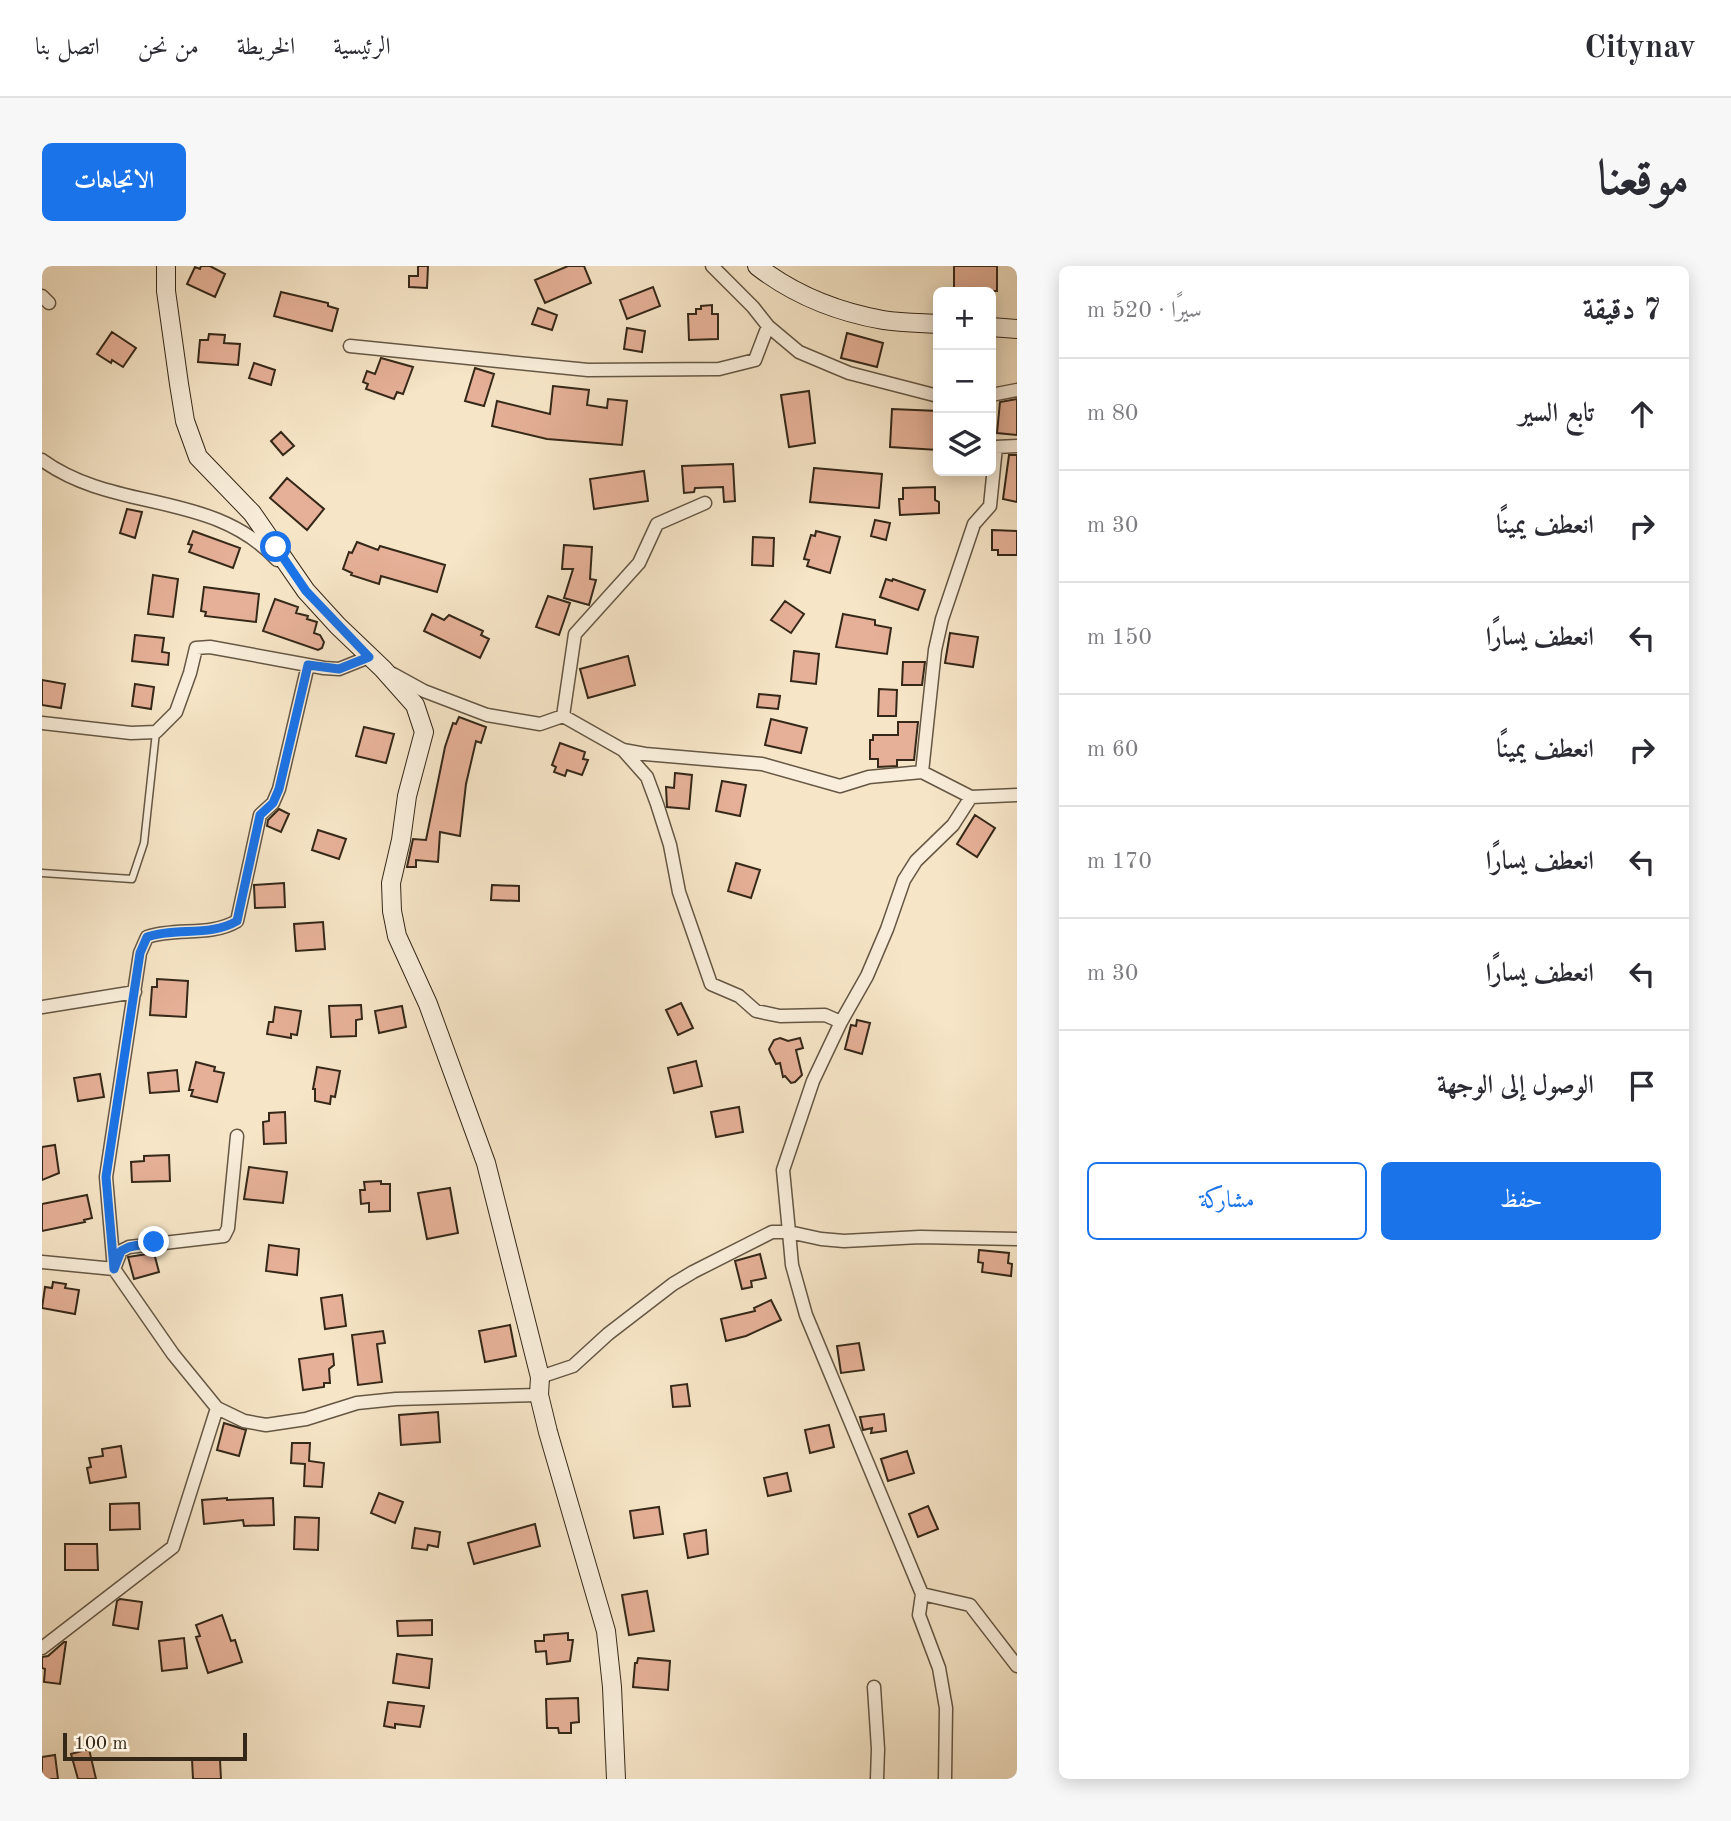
<!DOCTYPE html>
<html lang="ar">
<meta charset="utf-8">
<style>
:root{--surface:#fff;--page:#f7f7f7;--text:#2b2b33;--muted:#7c7c81;--line:#e1e1e2;--accent:#1a73e8}
body{margin:0;font-family:"Old Standard TT",Amiri,serif;background:var(--page);color:var(--text);direction:rtl}
.controls{position:absolute;right:21px;top:21px;display:grid;overflow:hidden;border-radius:10px;box-shadow:0 4px 18px #0003}
.controls button{width:63px;height:63px;display:grid;place-items:center;padding:0;border:0;border-bottom:2px solid var(--line);background:var(--surface);color:var(--text);font:35px sans-serif}
.scale{position:absolute;left:21px;bottom:18px;width:184px;box-sizing:border-box;padding-left:7px;border:4px solid #352818;border-top:0;font-size:19px;line-height:24px;white-space:nowrap;color:#352818;-webkit-text-stroke:5px #f9eedb;paint-order:stroke}
.stop{position:absolute;width:21px;height:21px;margin:-16px;border:5px solid #1a73e8;border-radius:50%;background:#fff}
.stop.end{background:#1a73e8;border-color:#fff;box-shadow:0 2px 7px #0008}
.list{margin:0;padding:0;list-style:none}
h2{display:flex;justify-content:space-between;align-items:center;height:91px;margin:0;padding:0 28px;font-size:30px}
h2 small{font-size:23px;font-weight:400;color:var(--muted)}
.list li{display:grid;grid-template-columns:46px 1fr auto;gap:21px;align-items:center;box-sizing:border-box;height:112px;padding:0 28px;border-top:2px solid var(--line)}
.list b{display:block;font-size:26px;white-space:nowrap}
.list em{font-size:23px;font-style:normal;color:var(--muted)}
.actions{display:flex;gap:14px;padding:21px 28px}
.actions a{flex:1;padding:16px 0;border:2px solid var(--accent);border-radius:10px;text-align:center;font-size:24px;color:var(--accent)}
.actions .main{background:var(--accent);color:#fff}
.icon{flex:none;width:38px;height:38px;fill:none;stroke:currentColor;stroke-width:2;stroke-linecap:round;stroke-linejoin:round}
.map{position:relative;flex:none;width:975px;height:1513px;overflow:hidden;direction:ltr;border-radius:10px}
header{display:flex;align-items:center;gap:42px;box-sizing:border-box;height:98px;padding:0 35px;background:var(--surface);border-bottom:2px solid var(--line)}
header strong{font-size:33px}
nav{display:flex;gap:38px;margin-inline-start:auto;font-size:24px}
.intro{display:flex;align-items:center;justify-content:space-between;box-sizing:border-box;height:168px;padding:0 42px}
h1{margin:0;font-size:49px}
.button{padding:18px 32px;border-radius:10px;background:var(--accent);color:#fff;font-size:24px;font-weight:700}
main{display:flex;gap:42px;padding:0 42px}
aside{flex:1;background:var(--surface);border-radius:10px;box-shadow:0 4px 18px #0003}
.map>svg:first-child{display:block}
.building{fill:#e5b097;stroke:#352818;stroke-width:2}
.lines{fill:none;stroke-linecap:round;stroke-linejoin:round}
.lane-casing{stroke:#655744;stroke-width:9}
.street-casing{stroke:#655744;stroke-width:15}
.secondary-casing{stroke:#352818;stroke-width:20}
.lane{stroke:#f9eedb;stroke-width:6}
.street{stroke:#f9eedb;stroke-width:12}
.secondary{stroke:#f9eedb;stroke-width:18}
.route{stroke:#1a73e8;stroke-width:9}
</style>
<header>
<strong>Citynav</strong>
<nav><a>الرئيسية</a><a>الخريطة</a><a>من نحن</a><a>اتصل بنا</a></nav>
</header>
<div class="intro"><h1>موقعنا</h1><a class="button">الاتجاهات</a></div>
<main>
<aside>
<h2>7 دقيقة<small>سيرًا · 520 m</small></h2>
<ul class="list">
<li><svg class="icon" aria-label="ahead" viewBox="0 0 24 24"><path d="M12 20V5M6 11l6-6 6 6"/></svg><div><b>تابع السير</b></div><em>80 m</em></li>
<li><svg class="icon" aria-label="right" viewBox="0 0 24 24"><path d="M7 20v-9h11M14 6l5 5-5 5"/></svg><div><b>انعطف يمينًا</b></div><em>30 m</em></li>
<li><svg class="icon" aria-label="left" viewBox="0 0 24 24"><path d="M17 20v-9H6M10 6l-5 5 5 5"/></svg><div><b>انعطف يسارًا</b></div><em>150 m</em></li>
<li><svg class="icon" aria-label="right" viewBox="0 0 24 24"><path d="M7 20v-9h11M14 6l5 5-5 5"/></svg><div><b>انعطف يمينًا</b></div><em>60 m</em></li>
<li><svg class="icon" aria-label="left" viewBox="0 0 24 24"><path d="M17 20v-9H6M10 6l-5 5 5 5"/></svg><div><b>انعطف يسارًا</b></div><em>170 m</em></li>
<li><svg class="icon" aria-label="left" viewBox="0 0 24 24"><path d="M17 20v-9H6M10 6l-5 5 5 5"/></svg><div><b>انعطف يسارًا</b></div><em>30 m</em></li>
<li><svg class="icon" aria-label="arrive" viewBox="0 0 24 24"><path d="M6 21V4h12l-3 4 3 4H6"/></svg><div><b>الوصول إلى الوجهة</b></div></li>
</ul>
<div class="actions"><a class="main">حفظ</a><a>مشاركة</a></div>
</aside>
<div class="map">
<svg width="975" height="1513" viewBox="0 0 975 1513">
<rect width="100%" height="100%" fill="#f6e5c7"/>
<filter id="stains"><feTurbulence type="fractalNoise" baseFrequency=".00286" numOctaves="4"/><feColorMatrix values="0 0 0 0 .2 0 0 0 0 .09 0 0 0 0 .02 0 0 0 .5 -.17"/></filter>
<radialGradient id="worn" r=".72"><stop offset=".6" stop-color="#630" stop-opacity="0"/><stop offset="1" stop-color="#630" stop-opacity=".3"/></radialGradient>
<path class="building" d="M159,0h9l15,8 -10,23 -28,-13 8,-17 5,2z
M376,0h10l-1,22 -18,-1v-11h9z
M526,0h16l7,17 -46,20 -10,-23z
M912,0h43v25h-43z
M611,21l7,19 -33,13 -7,-19z
M239,26l47,11v3l10,3 -6,22 -58,-15z
M670,39v9h6v25l-29,1 -1,-26h8v-5h5v-3z
M496,42l19,7 -5,15 -20,-6z
M585,62l18,3 -3,21 -18,-3z
M70,66l24,16 -13,19 -11,-7 -1,3 -14,-9z
M805,67l36,10 -6,24 -36,-9z
M167,68l16,1 -1,8 16,1 -2,21 -40,-3 2,-22h8z
M339,92l32,9 -10,27 -6,-2 -3,7 -28,-10 2,-5 -5,-2 4,-11 8,3z
M212,97l21,7 -4,15 -22,-7z
M433,102l19,6 -10,32 -19,-5z
M511,120l36,4 -2,15 20,3 1,-9 19,2 -5,44 -75,-6 -55,-13 5,-25 53,13z
M767,125l6,52 -26,4 -8,-52z
M975,133v36l-20,-2 3,-31z
M850,143l46,2v39l-48,-3z
M239,166l13,14 -11,9 -12,-14z
M967,189h8v47l-14,-3z
M691,198l2,37 -11,1 -1,-15 -28,1 -1,4 -10,1 -2,-27z
M772,202l68,6 -3,34 -69,-6z
M602,205l4,30 -54,8 -4,-30z
M245,212l37,31 -17,21 -37,-32z
M893,221v13l4,2v11l-39,2 -1,-16h4v-11z
M85,243l15,3 -7,26 -15,-5z
M833,254l15,3 -4,17 -15,-4z
M950,264l25,1v24h-19v-5h-6z
M151,265l47,17 -7,20 -44,-16 3,-7 -4,-1z
M774,265l24,6 -10,36 -23,-7 2,-6 -5,-1 7,-24 4,1z
M711,271l21,1 -1,28 -21,-1z
M315,276l21,8 2,-4 65,19 -8,27 -56,-16 -2,8 -28,-9 1,-2 -9,-4 6,-17 3,1z
M522,279l28,2 -2,32 6,1 -7,25 -25,-7 9,-29h-11z
M111,309l25,4 -5,38 -25,-3z
M844,313l6,2 1,-2 32,11 -7,20 -38,-13z
M162,321l55,7 -3,28 -51,-6 1,-4 -5,-1z
M506,330l22,7 -11,32 -23,-8z
M233,333l23,8 -2,6 12,3 -1,3 10,3 -3,11 6,2 4,7 -2,6 -4,2 -55,-19z
M743,335l19,13 -13,19 -20,-13z
M390,348l12,6 5,-5 34,16 -2,4 8,4 -9,19 -56,-27z
M801,348l32,6v5l16,3 -4,26 -51,-7z
M908,367l28,4 -5,30 -28,-4z
M93,369l29,3 -2,14 7,1 -1,12 -36,-4z
M752,385l25,3 -3,30 -25,-3z
M586,390l7,29 -47,13 -8,-29z
M861,396h22l-3,23h-20z
M0,414l23,4 -4,24 -19,-3z
M93,418l19,3 -3,22 -19,-3z
M837,423l18,1 -1,26h-18z
M717,428l21,2 -2,13 -21,-2z
M417,451l27,10 -5,16 -5,-2 -10,43 -6,52 -20,-4 -2,30 -22,-2v7h-9l6,-28 13,1 19,-93 8,-24 3,1z
M729,453l36,9 -6,25 -36,-8z
M856,456h20l-4,38h-17v6l-19,1v-8h-8v-19h3v-5h25z
M322,461l30,7 -8,29 -30,-7z
M518,477l25,9 -2,7 5,1 -6,15 -15,-5 -2,6 -11,-4 2,-5 -4,-2z
M633,507l17,2 -3,34 -22,-2 -1,-20 8,1z
M680,515l24,4 -6,31 -24,-5z
M237,543l10,5 -8,18 -14,-6 1,-6z
M933,549l20,13 -18,29 -20,-13z
M276,564l28,9 -7,20 -27,-9z
M694,597l24,7 -9,28 -23,-7z
M242,617l1,24 -30,1 -1,-23z
M450,619l27,1v15l-28,-1z
M281,656l2,27 -29,2 -2,-27z
M115,713l31,2 -2,36 -36,-2 2,-28h5z
M639,737l12,25 -15,7 -12,-25z
M319,739l1,14 -6,1v16l-25,1 -2,-31z
M360,740l4,21 -27,6 -4,-22z
M233,741l26,4 -4,24 -6,-1v4l-24,-4 2,-12h4z
M815,754l13,3 -8,31 -17,-5 6,-24 5,1z
M738,772l8,3 12,-3 3,10 -7,2 6,25 -7,7 -4,1 -6,-7 -2,1 -3,-14 -4,1 -6,-12 -1,-3 5,-9z
M654,795l6,25 -28,7 -6,-25z
M154,796l19,5 -1,4 10,2 -7,29 -26,-6 2,-6h-4z
M275,801l23,4 -5,26 -4,-1 -1,8 -15,-3v-12h-2z
M135,804l2,21 -29,2 -2,-20z
M58,808l4,23 -26,4 -4,-23z
M697,841l4,25 -27,5 -5,-25z
M243,846l1,31 -22,1 -1,-22 6,-1v-8z
M13,879l4,28 -17,7v-33z
M127,889l1,26 -38,1 -1,-20 13,-1v-5z
M207,901l38,5 -4,31 -39,-4z
M339,915v3h9v27l-21,1v-9l-8,1 -1,-14h5l-1,-8z
M408,922l8,45 -31,6 -9,-46z
M45,929l5,23 -8,2 1,2 -43,9v-27z
M227,979l30,4 -2,26 -31,-4z
M937,984l30,3 -1,10 4,1 -1,12 -29,-4 1,-9 -5,-1z
M112,987l5,19 -25,7 -6,-22z
M718,988l6,24 -15,3 1,6 -10,2 -7,-28z
M11,1016l13,2 -1,4 14,2 -4,24 -33,-6 3,-21 7,1z
M300,1029l4,31 -21,3 -4,-31z
M729,1034l10,20 -35,16 -20,5 -5,-22 34,-8 -1,-3z
M468,1059l6,31 -31,6 -6,-31z
M341,1065l2,12 -8,1 5,38 -24,3 -6,-50z
M817,1077l5,27 -23,3 -4,-27z
M291,1088l1,11 -5,4 1,14h-6v4l-21,3 -4,-31z
M645,1118l3,22 -17,1 -2,-21z
M396,1146l2,30 -39,3 -2,-30z
M842,1148l2,17 -15,2 1,-5 -9,2 -3,-13z
M182,1157l22,7 -7,26 -22,-6z
M787,1159l5,22 -24,6 -5,-23z
M250,1177h18l-1,18 15,2 -2,24 -18,-1 1,-22 -14,-1z
M79,1180l5,31 -36,6 -3,-15 4,-1 -2,-9 14,-2 -1,-7z
M865,1185l7,22 -26,8 -7,-22z
M745,1207l4,18 -23,5 -4,-18z
M337,1227l24,9 -8,21 -24,-10z
M185,1232v2l46,-2 1,27 -30,1 -1,-6 -39,4 -2,-24z
M97,1237l1,26 -30,1v-26z
M886,1240l10,23 -20,8 -9,-23z
M617,1241l4,27 -29,4 -4,-27z
M253,1251l24,1 -1,32 -24,-1z
M493,1258l5,22 -66,18 -6,-21z
M373,1262l25,4 -2,15 -10,-2 -1,5 -15,-2z
M664,1264l2,24 -20,4 -4,-24z
M23,1278h32l1,26h-33z
M605,1325l7,40 -25,4 -7,-40z
M78,1333l22,3 -4,27 -25,-4 4,-24z
M180,1349l9,26 4,-1 7,22 -34,11 -12,-36 4,-1 -4,-11z
M390,1354v15l-34,1 -1,-15z
M526,1367v7h5l-3,21 -23,3 -1,-13 -10,1 -1,-11h9v-6z
M142,1372l3,30 -25,3 -3,-30z
M22,1376h2l-6,42 -16,-2 1,-13 -3,-1v-11l6,-1z
M355,1388l35,5 -3,29 -36,-5z
M596,1392l32,3 -2,29 -35,-3 2,-24h2z
M536,1432l1,24 -8,1v10h-12l-1,-5h-11l-1,-29z
M346,1436l36,4 -4,21 -25,-3v4l-11,-2z
M47,1483l7,30h-18l-7,-25z
M13,1489l3,24h-16v-22z
M164,1492v2h14l1,19h-28l-1,-20z"/>
<g class="lines">
<g class="lane-casing">
<path id="lane" d="M0,607l90,6 12,-36 12,-111"/>
</g>
<g class="street-casing">
<path id="street" d="M0,30l7,7
M726,60l31,26 50,21 89,23
M308,80l238,24 131,-1 36,-9 13,-34 -15,-19 -41,-41
M949,129l26,-5
M0,194c73,53 171,30 235,100
M663,237l-48,21 -18,39 -64,71 -12,82 60,34 22,4 117,10 78,22 29,-9 53,-5 13,-122 7,-31 32,-95 16,-18 6,-59 21,-1
M351,408l31,17 63,24 53,9 23,-8
M0,457l89,10 25,-1 20,-20 14,-39 6,-25 14,-1 114,21 15,1 30,-12
M581,484l24,27 10,27 13,41 9,47 32,92 28,12 17,15 24,5 45,-1 16,7 26,-46 20,-47 17,-49 12,-19 37,-36 18,-28 -49,-25
M929,531l46,-2
M0,741l93,-15
M799,756l-28,59 -30,89 6,62 32,7 23,2 76,-4 97,2
M195,870l-9,92 -4,8 -95,11 -8,4 -7,18 59,85 44,54 27,13 22,4 40,-6 51,-16 39,-4 143,-4
M0,996l72,7 -8,-92 34,-224 7,-16c29,-10 63,0 90,-16l23,-106 13,-12 6,-14 29,-124
M498,1111l33,-11 35,-32 65,-50 20,-12 79,-40h17l3,33 14,50 116,279 48,11 47,61
M880,1328l-3,21 20,53 7,40 -1,71
M0,1382l131,-101 44,-139
M832,1421l4,62 -1,30"/>
</g>
<g class="secondary-casing">
<path id="secondary" d="M124,0v25l13,93 6,37 13,36 54,56 54,78 32,35 45,43 32,36 9,27 -17,64 -6,44 -10,43 1,28 5,25 31,68 58,159 54,214 -1,18 9,37 58,199 6,56 4,92
M715,0c36,28 81,46 126,54 18,3 37,3 55,4
M949,61l26,2"/>
</g>
<use href="#lane" class="lane"/>
<use href="#street" class="street"/>
<use href="#secondary" class="secondary"/>
</g>
<g class="lines">
<path class="route" d="M112,976l-25,5 -8,4 -7,18 -8,-92 34,-224 7,-16c29,-10 63,0 90,-16l23,-106 13,-12 6,-14 29,-124 31,4 30,-12 -63,-66 -30,-44"/>
</g>
<rect width="100%" height="100%" filter="url(#stains)"/>
<rect width="100%" height="100%" fill="url(#worn)"/>
</svg>
<div class="controls">
<button>+</button>
<button>−</button>
<button><svg class="icon" aria-label="layers" viewBox="0 0 24 24"><path d="M12 4l9 5-9 5-9-5zM3 14l9 5 9-5"/></svg></button>
</div>
<div class="scale">100 m</div>
<div class="stop" style="left:234px;top:281px"></div>
<div class="stop end" style="left:112px;top:976px"></div>
</div>
</main>
